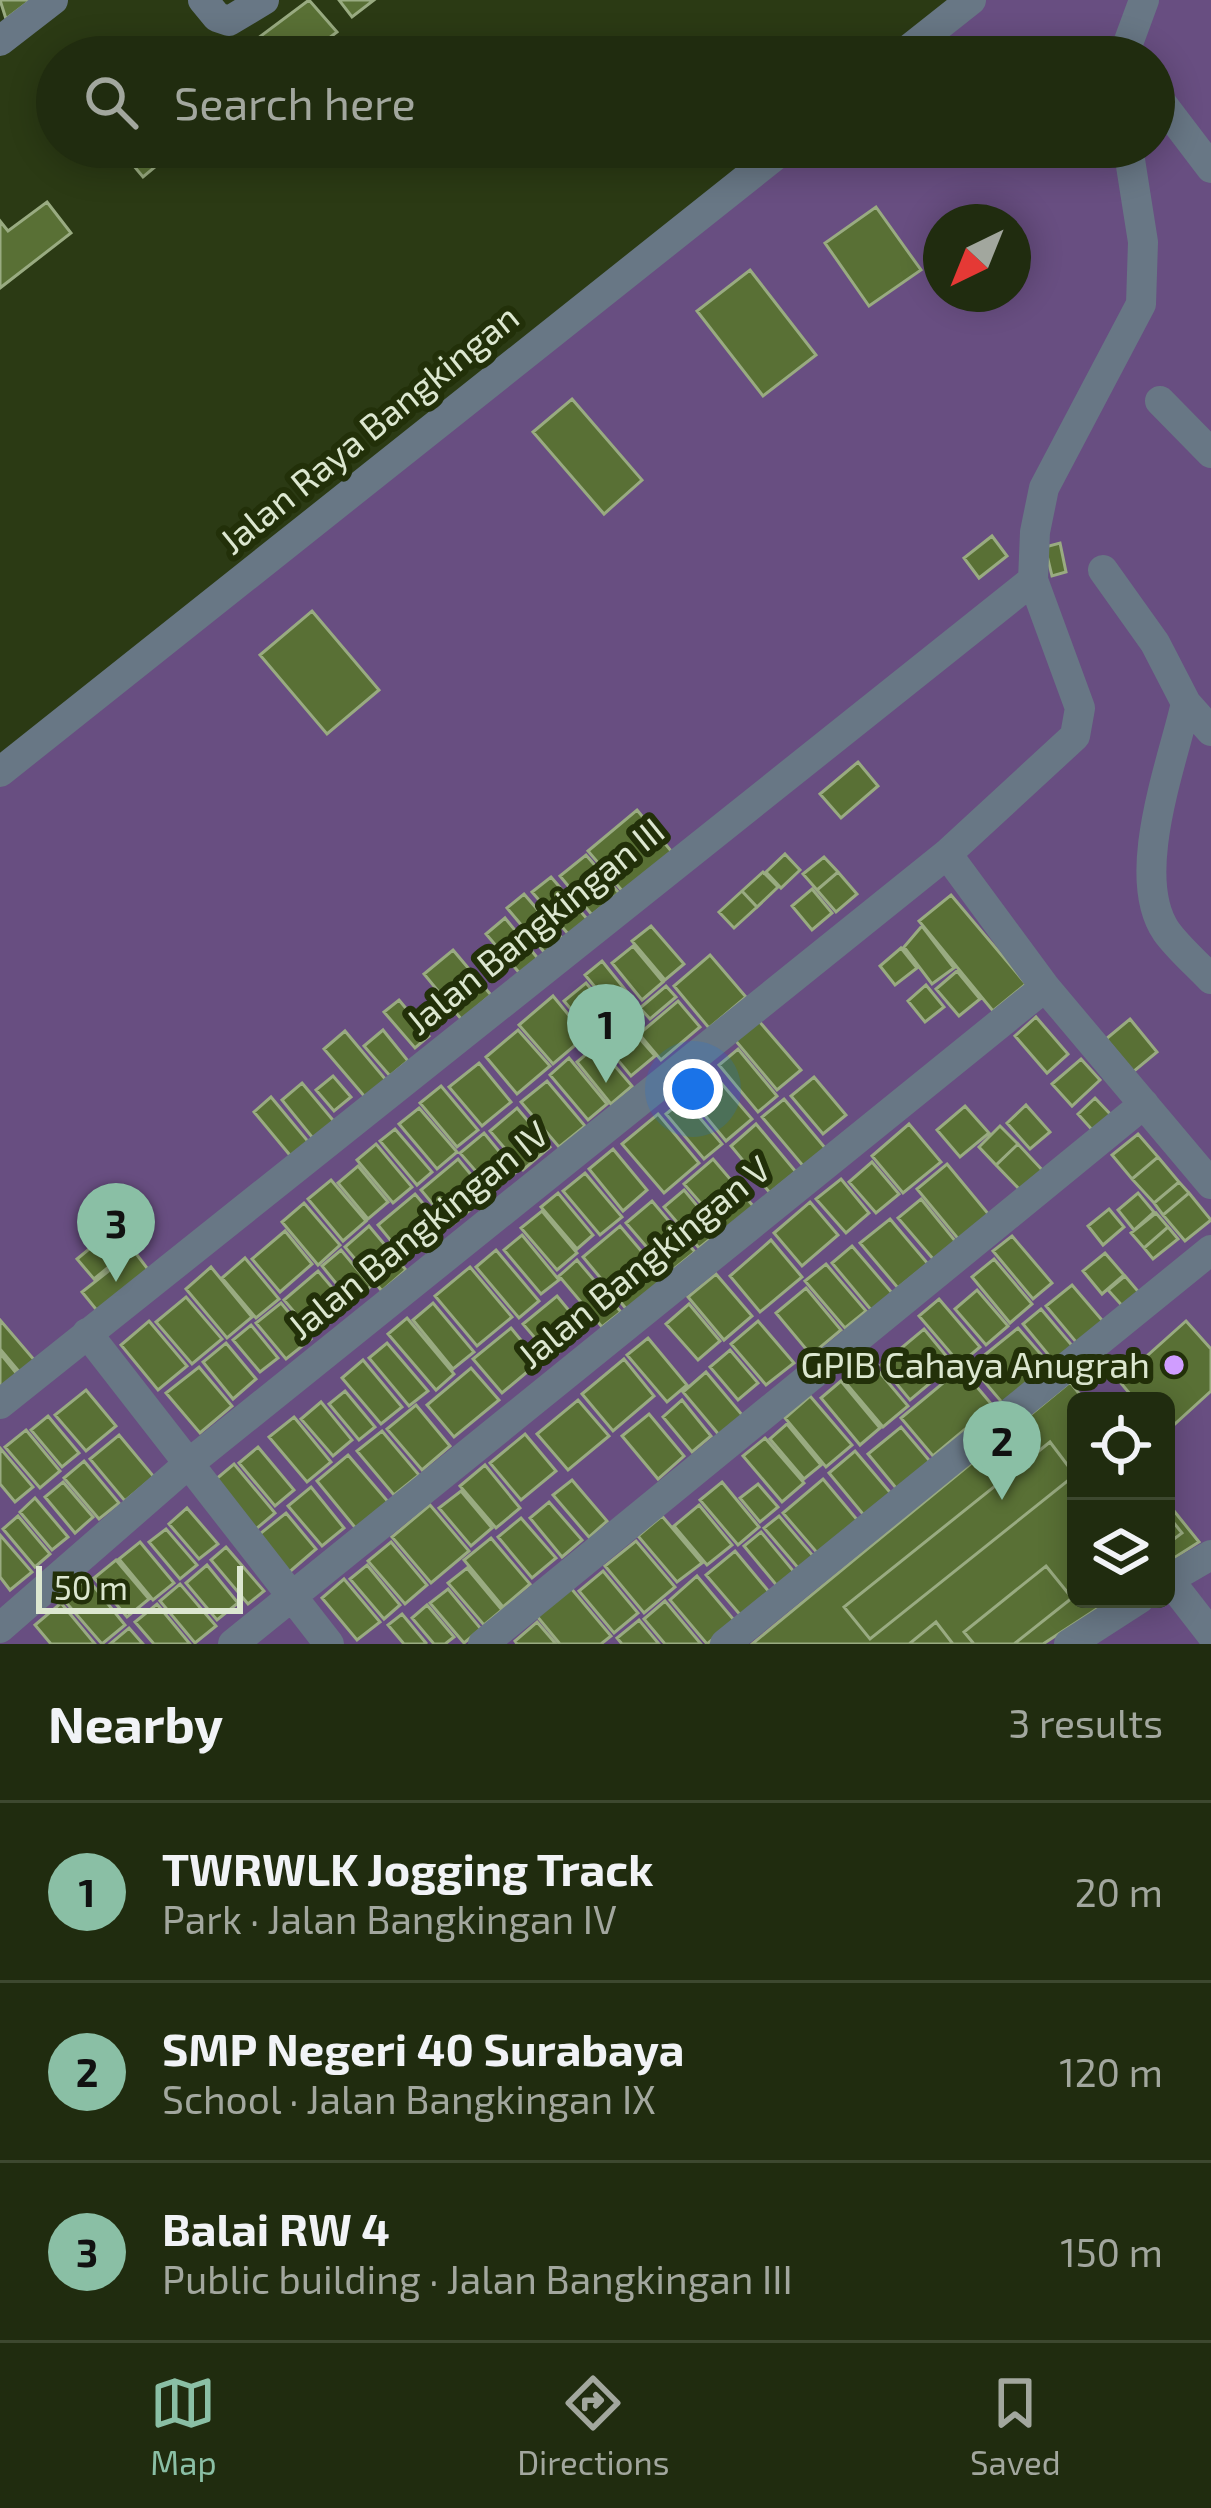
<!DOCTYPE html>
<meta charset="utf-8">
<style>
:root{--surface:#202c0f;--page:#2d381d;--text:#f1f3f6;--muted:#a2a79e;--line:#3d482f;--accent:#8abfa5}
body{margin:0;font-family:"Exo 2",sans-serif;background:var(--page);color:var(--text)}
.controls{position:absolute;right:36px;bottom:36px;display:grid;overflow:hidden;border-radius:18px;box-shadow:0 6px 30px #0003}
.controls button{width:108px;height:108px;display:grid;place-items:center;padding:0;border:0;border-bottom:3px solid var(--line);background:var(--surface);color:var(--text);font:60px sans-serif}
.compass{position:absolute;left:923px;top:204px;width:108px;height:108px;border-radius:50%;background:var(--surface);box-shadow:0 6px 30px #0003;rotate:223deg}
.scale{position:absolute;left:36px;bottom:30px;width:207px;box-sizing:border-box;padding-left:12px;border:6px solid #dce7d0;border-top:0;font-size:33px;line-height:42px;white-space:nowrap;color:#dce7d0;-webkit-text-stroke:9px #223009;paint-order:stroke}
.you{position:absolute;left:693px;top:1089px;width:42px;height:42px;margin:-30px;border:9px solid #fff;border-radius:50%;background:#1a73e8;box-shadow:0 0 0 18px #1a73e833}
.badge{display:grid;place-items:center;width:78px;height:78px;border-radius:50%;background:var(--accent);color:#111;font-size:39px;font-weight:700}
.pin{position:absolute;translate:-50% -99px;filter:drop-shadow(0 3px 6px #0008)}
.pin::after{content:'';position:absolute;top:63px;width:42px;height:36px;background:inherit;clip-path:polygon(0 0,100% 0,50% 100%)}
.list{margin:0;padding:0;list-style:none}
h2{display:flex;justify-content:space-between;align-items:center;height:156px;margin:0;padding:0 48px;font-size:51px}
h2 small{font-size:39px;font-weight:400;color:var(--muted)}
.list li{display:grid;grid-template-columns:78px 1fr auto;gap:36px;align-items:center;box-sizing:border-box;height:180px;padding:0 48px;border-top:3px solid var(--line)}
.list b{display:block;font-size:45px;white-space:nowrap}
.list p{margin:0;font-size:39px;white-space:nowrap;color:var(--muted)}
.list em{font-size:39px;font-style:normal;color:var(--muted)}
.icon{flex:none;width:66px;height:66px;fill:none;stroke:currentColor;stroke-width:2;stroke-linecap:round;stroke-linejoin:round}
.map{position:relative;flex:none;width:1211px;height:1644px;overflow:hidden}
.search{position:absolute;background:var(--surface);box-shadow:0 6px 30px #0003;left:36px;right:36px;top:36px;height:132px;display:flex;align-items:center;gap:30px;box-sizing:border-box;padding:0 42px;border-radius:66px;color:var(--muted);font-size:45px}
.sheet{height:696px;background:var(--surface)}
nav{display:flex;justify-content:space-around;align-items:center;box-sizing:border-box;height:168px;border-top:3px solid var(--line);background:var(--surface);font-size:33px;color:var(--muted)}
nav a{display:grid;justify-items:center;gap:6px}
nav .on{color:var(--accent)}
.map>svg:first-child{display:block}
.green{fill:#684e81;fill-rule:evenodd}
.building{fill:#597035;stroke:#99ab81;stroke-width:3}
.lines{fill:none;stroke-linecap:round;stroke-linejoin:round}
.minor{stroke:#687785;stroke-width:30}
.poi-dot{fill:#d09dff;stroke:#223009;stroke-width:4.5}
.labels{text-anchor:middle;stroke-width:12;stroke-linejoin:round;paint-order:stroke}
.street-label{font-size:36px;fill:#dce7d0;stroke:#223009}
.poi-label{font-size:36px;fill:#dce7d0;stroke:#223009;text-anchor:end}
</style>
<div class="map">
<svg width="1211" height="1644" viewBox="0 0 1211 1644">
<rect width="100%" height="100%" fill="#2b3a14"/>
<path class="green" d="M982,0h229v1644h-1211v-879l793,-618h361v-90h-245zM941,222h72v72h-72zM1076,1401h90v198h-90z"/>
<path class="building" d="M0,0h31l-25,19z
M309,0l28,32 -33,25h-38l-12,-16z
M339,0h35l-22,17z
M118,147h61l-36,30z
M47,202l24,31 -71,55v-67l8,10z
M876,207l45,63 -52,36 -44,-63z
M750,270l66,85 -53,41 -66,-85z
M572,399l70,81 -38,34 -71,-82z
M992,536l15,20 -28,22 -15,-20z
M1060,543l6,29 -14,4 -7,-29z
M312,611l67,79 -52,44 -67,-79z
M858,762l20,24 -37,32 -21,-24z
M637,810l35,42 -48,41 -36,-42z
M785,854l15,16 -19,18 -15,-16z
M586,855l33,38 -27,22 -32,-39z
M824,857l14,15 -21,18 -14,-16z
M763,872l15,15 -21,20 -15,-16z
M838,872l19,22 -21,18 -19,-22z
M551,877l37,43 -19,15 -37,-43z
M812,889l20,24 -20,17 -20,-24z
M742,891l15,16 -23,21 -15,-16z
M524,894l38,44 -17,15 -38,-45z
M951,895l75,89 -33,27 -74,-90z
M505,918l35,43 -18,15 -36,-42z
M651,926l33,38 -19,16 -33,-39z
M922,926l32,42 -22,16 -28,-37z
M633,946l30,36 -21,18 -30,-37z
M901,948l16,20 -22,17 -15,-19z
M453,950l38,45 -29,25 -38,-46z
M710,955l36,42 -37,31 -35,-42z
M602,961l34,42 -16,14 -35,-42z
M957,971l23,28 -21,17 -23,-27z
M586,983l27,32 -22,18 -27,-32z
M926,985l18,22 -19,15 -17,-21z
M666,986l10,11 -26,22 -10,-11z
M553,996l33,40 -33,28 -34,-39z
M399,1000l30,36 -14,12 -31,-36z
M678,1001l22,26 -39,33 -22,-26z
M1036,1017l32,37 -21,19 -32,-37z
M1130,1019l27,33 -24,20 -27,-33z
M758,1020l43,50 -24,20 -42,-50z
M625,1022l30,34 -24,20 -29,-35z
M383,1030l25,31 -18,15 -26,-30z
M518,1030l32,36 -33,28 -31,-37z
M345,1031l41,49 -21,17 -41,-48z
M597,1045l35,41 -21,18 -34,-42z
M738,1049l39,47 -19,16 -39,-47z
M569,1058l38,46 -19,16 -38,-45z
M1081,1059l19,21 -28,26 -20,-22z
M479,1063l32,39 -29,24 -33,-39z
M709,1069l43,50 -26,22 -42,-51z
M333,1076l18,21 -17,14 -18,-21z
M814,1077l32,38 -23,19 -32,-38z
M547,1081l38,45 -26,21 -38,-45z
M302,1083l35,42 -21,17 -34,-42z
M441,1086l37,44 -21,17 -37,-44z
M271,1097l40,48 -17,15 -40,-48z
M1095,1098l17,18 -18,16 -16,-18z
M684,1099l38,45 -18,15 -38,-45z
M784,1099l42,50 -22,18 -42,-50z
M1026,1105l24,27 -20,17 -23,-26z
M965,1106l24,27 -29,24 -23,-27z
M419,1108l38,44 -20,17 -38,-45z
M517,1108l33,39 -27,23 -33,-39z
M658,1114l41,49 -35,30 -42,-49z
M756,1124l40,48 -26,21 -39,-47z
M909,1124l32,38 -38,31 -31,-37z
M1000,1126l18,18 -22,21 -17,-18z
M395,1129l37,43 -15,13 -37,-44z
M484,1133l32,39 -23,19 -33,-38z
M1138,1134l20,23 -26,22 -20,-24z
M376,1144l36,43 -19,16 -36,-43z
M1018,1144l26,28 -21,21 -27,-28z
M613,1149l34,41 -24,21 -34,-42z
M1158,1157l21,25 -25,21 -22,-24z
M458,1159l30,36 -37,31 -30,-36z
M713,1159l41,48 -29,24 -41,-47z
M872,1162l27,32 -23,19 -27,-31z
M947,1164l43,52 -30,25 -43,-52z
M358,1166l30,36 -20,17 -30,-36z
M585,1173l37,44 -22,18 -37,-44z
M841,1179l28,34 -23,20 -30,-34z
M331,1180l35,41 -23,20 -35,-42z
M1179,1182l10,11 -26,22 -9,-12z
M684,1190l35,42 -20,16 -35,-41z
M558,1193l35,42 -16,14 -36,-42z
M1138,1193l16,19 -20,18 -16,-20z
M1189,1193l22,27 -26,21 -22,-26z
M415,1194l28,33 -38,31 -27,-33z
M921,1199l35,43 -22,18 -36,-42z
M652,1201l43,51 -26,21 -43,-50z
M810,1202l28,33 -36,31 -28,-33z
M304,1203l36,42 -22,20 -36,-43z
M1109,1209l15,18 -21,18 -15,-19z
M542,1211l35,42 -20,17 -36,-42z
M1156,1213l12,14 -24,21 -13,-15z
M890,1219l38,45 -30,24 -38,-45z
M122,1222l17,20 -45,37 -17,-20z
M369,1226l37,44 -24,21 -37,-44z
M620,1226l45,53 -37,32 -45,-54z
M1168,1227l10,12 -25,20 -9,-11z
M285,1231l27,33 -32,28 -28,-33z
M522,1235l37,45 -18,14 -37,-44z
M1012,1236l40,47 -19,16 -40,-48z
M771,1240l31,37 -42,35 -30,-36z
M852,1246l41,48 -21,17 -40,-48z
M341,1250l30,36 -19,17 -30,-37z
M496,1250l43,51 -20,17 -43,-51z
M134,1251l16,21 -51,41 -17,-21z
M1105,1253l19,22 -22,19 -19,-23z
M245,1258l34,41 -23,19 -34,-40z
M994,1259l38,45 -22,19 -38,-46z
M577,1260l44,52 -19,15 -43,-51z
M826,1264l40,47 -21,17 -40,-47z
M211,1267l41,50 -25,21 -41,-49z
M470,1267l42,50 -35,29 -42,-50z
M318,1271l29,34 -34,29 -29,-34z
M716,1274l36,42 -28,24 -36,-43z
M1125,1276l17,20 -16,14 -18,-20z
M1072,1285l35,41 -26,22 -35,-42z
M806,1288l35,42 -30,25 -35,-42z
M977,1290l31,36 -22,19 -31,-36z
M557,1296l28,34 -33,28 -29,-34z
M186,1297l36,42 -30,25 -36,-42z
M939,1299l41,48 -20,17 -41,-48z
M281,1303l30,36 -25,20 -30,-36z
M433,1303l41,49 -21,17 -40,-49z
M689,1304l31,37 -22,19 -32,-36z
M1041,1309l34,40 -19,15 -33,-40z
M407,1318l47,56 -18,16 -48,-56z
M0,1320l36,42 -15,12 -21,-25z
M149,1321l38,45 -29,24 -37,-45z
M758,1321l36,42 -28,22 -35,-41z
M1186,1321l25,28v42l-45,41v-31h-30l-17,-20z
M251,1325l27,33 -18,14 -27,-32z
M511,1328l28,34 -37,31 -29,-34z
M1018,1328l34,39 -47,39 -34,-40z
M924,1329l29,35 -43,36 -29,-35z
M648,1338l39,47 -20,17 -40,-47z
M226,1343l30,36 -23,20 -30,-37z
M387,1343l41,48 -19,15 -40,-48z
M730,1350l28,33 -20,17 -28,-33z
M0,1353l17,21 -17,14z
M624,1359l30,37 -41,35 -31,-37z
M363,1360l39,47 -21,17 -39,-46z
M870,1361l38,45 -25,21 -38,-45z
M199,1367l33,39 -32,27 -34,-40z
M471,1368l28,32 -45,37 -27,-32z
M961,1368l32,38 -60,50 -32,-38z
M706,1372l37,44 -23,20 -37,-44z
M841,1381l39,47 -20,17 -39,-47z
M1070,1382l15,19h-9v198h36l-69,45h-291z
M86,1390l30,36 -30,25 -31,-36z
M345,1391l30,36 -16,13 -30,-36z
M810,1396l42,49 -26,22 -41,-49z
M578,1400l31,36 -41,34 -31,-36z
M682,1400l29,36 -19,16 -29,-35z
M321,1402l31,38 -19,16 -32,-37z
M416,1405l34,41 -28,24 -35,-41z
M649,1414l35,42 -26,23 -36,-43z
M48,1416l31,37 -17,14 -31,-37z
M294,1417l37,45 -24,20 -38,-45z
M787,1424l34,41 -17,14 -34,-40z
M901,1427l33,39 -33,28 -33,-40z
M26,1430l34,41 -20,17 -35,-41z
M382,1431l37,44 -25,20 -37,-44z
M525,1434l31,37 -35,29 -31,-37z
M119,1435l35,42 -29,24 -35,-42z
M765,1438l39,45 -22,19 -39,-46z
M1050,1442l25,33 -205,164 -26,-32z
M258,1447l36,43 -19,16 -36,-43z
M0,1448l33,39 -18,15 -15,-18z
M855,1451l39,46 -27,22 -38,-46z
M348,1455l42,49 -32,27 -41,-50z
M84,1461l35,42 -20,16 -35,-41z
M234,1464l41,49 -19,16 -41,-49z
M485,1465l35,43 -24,20 -36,-42z
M823,1479l36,43 -40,33 -36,-42z
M572,1480l35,41 -18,16 -36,-42z
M63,1482l30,35 -18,16 -30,-36z
M722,1482l37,45 -21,18 -38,-45z
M758,1484l20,23 -18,15 -20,-24z
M311,1487l33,41 -22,18 -34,-40z
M461,1491l31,37 -21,18 -32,-38z
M35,1498l33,39 -16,13 -32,-38z
M1166,1501l33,41 -33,21z
M549,1502l33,38 -20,17 -32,-39z
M430,1505l39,46 -38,32 -39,-46z
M699,1505l33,40 -25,20 -33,-39z
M187,1508l31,36 -19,15 -30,-35z
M286,1513l30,36 -29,25 -31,-37z
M1166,1513l16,20 -16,12z
M18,1516l32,38 -15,13 -32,-38z
M662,1516l40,47 -25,19 -39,-46z
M779,1516l35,41 -15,12 -35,-41z
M521,1518l35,40 -24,20 -34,-41z
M166,1529l31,36 -17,14 -31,-37z
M761,1532l34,41 -17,14 -34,-41z
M0,1535l32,37 -22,18 -10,-13z
M491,1538l39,46 -27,23 -39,-47z
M636,1541l39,46 -31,26 -39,-47z
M140,1542l34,41 -21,17 -34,-41z
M391,1542l36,43 -22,19 -37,-43z
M226,1547l38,44 -16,13 -37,-44z
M735,1551l35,42 -28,24 -36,-42z
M116,1560l33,39 -22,18 -33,-39z
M207,1565l31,38 -21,17 -31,-37z
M367,1565l33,40 -16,14 -34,-40z
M1046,1566l26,32 -58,46h-40l-10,-12z
M467,1568l35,42 -18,15 -36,-42z
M603,1571l35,42 -24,20 -35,-42z
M697,1576l37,44 -27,24 -37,-44z
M87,1578l38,47 -23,19 -39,-45z
M344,1579l36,43 -23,18 -35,-42z
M180,1584l36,42 -21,17 -35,-42z
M570,1587l41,49 -10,8h-41l-24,-29z
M448,1589l33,40 -17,14 -34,-40z
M665,1601l36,43h-36l-21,-25z
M61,1603l34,41h-44l-16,-19z
M157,1604l33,40h-36l-19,-22z
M427,1605l27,32 -9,7h-11l-22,-26z
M402,1614l24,29 -1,1h-21l-16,-19z
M639,1620l20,24h-37l-5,-6z
M537,1622l19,22h-39l-2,-3z
M936,1622l17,22h-44z
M129,1628l14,16h-33z"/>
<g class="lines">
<path class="minor" d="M203,0l14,17 12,4 35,-21
M0,41l53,-41
M899,57l72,-57
M1123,57l21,-57
M1154,93l57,75
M1160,401l51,52
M1103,570l52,73 31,60 25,28
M1186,703c-14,61 -57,173 -20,228 12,17 31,33 45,48
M0,772l786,-625
M947,854l98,133 166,197
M87,1333l242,311
M0,1404l1033,-824
M1169,1580l42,54
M1166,1581l45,-26
M0,1628l187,-163 760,-611 128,-118 5,-28 -47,-128 2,-48 9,-44 97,-184 2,-62 -15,-95
M233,1644l812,-657
M483,1644l661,-540
M725,1644l486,-394
M1069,1644l70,-45"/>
</g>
<circle class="poi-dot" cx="1174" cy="1365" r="12"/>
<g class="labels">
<g class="street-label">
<text transform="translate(369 429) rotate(-39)" y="13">Jalan Raya Bangkingan</text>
<text transform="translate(535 926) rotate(-39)" y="13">Jalan Bangkingan III</text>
<text transform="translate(418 1230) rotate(-39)" y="13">Jalan Bangkingan IV</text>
<text transform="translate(644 1262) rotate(-39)" y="13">Jalan Bangkingan V</text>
</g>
<g class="poi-label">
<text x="1150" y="1378">GPIB Cahaya Anugrah</text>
</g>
</g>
</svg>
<div class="controls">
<button><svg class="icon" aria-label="locate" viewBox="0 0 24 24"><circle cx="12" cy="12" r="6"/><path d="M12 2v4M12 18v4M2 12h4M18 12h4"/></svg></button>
<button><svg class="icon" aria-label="layers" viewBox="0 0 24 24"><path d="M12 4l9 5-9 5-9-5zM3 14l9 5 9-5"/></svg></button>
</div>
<svg class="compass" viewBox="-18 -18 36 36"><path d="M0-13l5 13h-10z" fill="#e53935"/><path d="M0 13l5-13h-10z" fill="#a2a79e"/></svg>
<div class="scale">50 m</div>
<div class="you"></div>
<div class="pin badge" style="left:606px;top:1083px">1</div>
<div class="pin badge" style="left:1002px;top:1500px">2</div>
<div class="pin badge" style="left:116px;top:1282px">3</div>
<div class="search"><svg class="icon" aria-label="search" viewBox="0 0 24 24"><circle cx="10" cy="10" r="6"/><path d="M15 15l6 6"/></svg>Search here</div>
</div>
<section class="sheet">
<h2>Nearby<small>3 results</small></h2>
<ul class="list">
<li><span class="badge">1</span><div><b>TWRWLK Jogging Track</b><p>Park · Jalan Bangkingan IV</p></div><em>20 m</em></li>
<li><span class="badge">2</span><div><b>SMP Negeri 40 Surabaya</b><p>School · Jalan Bangkingan IX</p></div><em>120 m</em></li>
<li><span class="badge">3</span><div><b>Balai RW 4</b><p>Public building · Jalan Bangkingan III</p></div><em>150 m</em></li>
</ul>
</section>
<nav>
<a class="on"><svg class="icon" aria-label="map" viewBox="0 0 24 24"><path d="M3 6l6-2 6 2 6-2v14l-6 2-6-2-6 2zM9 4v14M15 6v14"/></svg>Map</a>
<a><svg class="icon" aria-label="directions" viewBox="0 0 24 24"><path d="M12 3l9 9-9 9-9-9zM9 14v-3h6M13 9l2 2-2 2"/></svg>Directions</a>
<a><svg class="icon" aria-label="saved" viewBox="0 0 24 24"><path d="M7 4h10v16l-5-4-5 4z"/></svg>Saved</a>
</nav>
